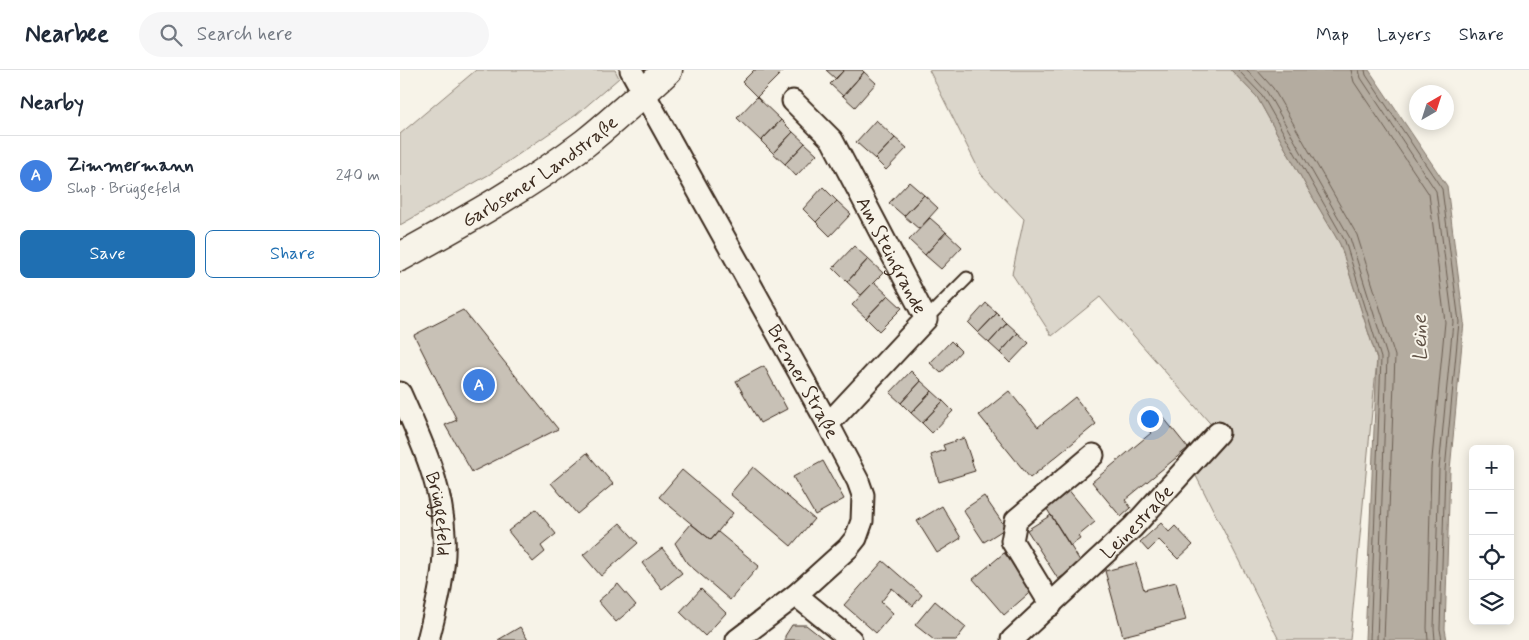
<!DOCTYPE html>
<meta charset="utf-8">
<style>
:root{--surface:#fff;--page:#f6f6f7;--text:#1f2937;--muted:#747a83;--line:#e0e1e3;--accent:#1f6fb2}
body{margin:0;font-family:Mynerve,sans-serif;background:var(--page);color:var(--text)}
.controls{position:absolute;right:15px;bottom:15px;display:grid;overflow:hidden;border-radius:8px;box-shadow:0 2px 12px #0003}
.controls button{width:45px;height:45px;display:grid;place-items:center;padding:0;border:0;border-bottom:1px solid var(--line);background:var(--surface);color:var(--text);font:25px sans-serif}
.compass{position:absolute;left:1009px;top:15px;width:45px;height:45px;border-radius:50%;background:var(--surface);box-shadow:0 2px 12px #0003;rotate:39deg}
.you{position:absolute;left:749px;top:348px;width:18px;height:18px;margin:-12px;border:4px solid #fff;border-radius:50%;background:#1a73e8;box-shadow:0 0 0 8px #1a73e833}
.badge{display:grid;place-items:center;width:32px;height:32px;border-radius:50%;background:var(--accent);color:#fff;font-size:16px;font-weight:700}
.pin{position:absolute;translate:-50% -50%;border:2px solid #fff;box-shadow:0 1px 5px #0006}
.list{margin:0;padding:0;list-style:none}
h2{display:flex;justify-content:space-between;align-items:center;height:65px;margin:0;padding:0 20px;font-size:21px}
h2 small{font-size:16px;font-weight:400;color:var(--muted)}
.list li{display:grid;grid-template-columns:32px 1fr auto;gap:15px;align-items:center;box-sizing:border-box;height:80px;padding:0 20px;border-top:1px solid var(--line)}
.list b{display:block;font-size:19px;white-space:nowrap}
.list p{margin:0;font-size:16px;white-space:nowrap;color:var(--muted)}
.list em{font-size:16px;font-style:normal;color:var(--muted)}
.actions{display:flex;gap:10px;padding:15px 20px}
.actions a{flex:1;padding:11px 0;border:1px solid var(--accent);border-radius:8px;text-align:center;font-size:18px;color:var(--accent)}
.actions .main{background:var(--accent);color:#fff}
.icon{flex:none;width:28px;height:28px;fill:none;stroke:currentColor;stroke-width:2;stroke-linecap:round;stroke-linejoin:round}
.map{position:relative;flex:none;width:1129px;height:570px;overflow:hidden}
header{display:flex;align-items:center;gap:30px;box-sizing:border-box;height:70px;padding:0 25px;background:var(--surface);border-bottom:1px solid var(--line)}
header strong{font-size:24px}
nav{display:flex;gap:28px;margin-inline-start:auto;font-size:18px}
.search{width:350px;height:45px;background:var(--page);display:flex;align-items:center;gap:12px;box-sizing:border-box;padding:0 18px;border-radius:28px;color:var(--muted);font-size:19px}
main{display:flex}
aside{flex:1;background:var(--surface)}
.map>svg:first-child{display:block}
.green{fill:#dbd6cb;stroke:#8b8074}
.water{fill:#b4aca0;stroke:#84786c}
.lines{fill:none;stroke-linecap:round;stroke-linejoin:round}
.shore{stroke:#6b5e52;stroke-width:1}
.building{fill:#c8c1b6;stroke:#3b2a1e}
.service-casing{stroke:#3b2a1e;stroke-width:15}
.minor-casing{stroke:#3b2a1e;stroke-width:25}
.secondary-casing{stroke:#3b2a1e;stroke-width:31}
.service{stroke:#f7f3e8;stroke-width:11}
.minor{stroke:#f7f3e8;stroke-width:21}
.secondary{stroke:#f7f3e8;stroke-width:28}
.labels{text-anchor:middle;stroke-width:4;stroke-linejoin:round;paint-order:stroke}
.street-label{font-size:19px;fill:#3b2a1e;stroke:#f7f3e8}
.water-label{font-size:20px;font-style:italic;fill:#5f5145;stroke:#f7f3e8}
</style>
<header>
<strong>Nearbee</strong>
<div class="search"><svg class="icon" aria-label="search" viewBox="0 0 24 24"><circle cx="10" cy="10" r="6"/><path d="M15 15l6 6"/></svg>Search here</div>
<nav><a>Map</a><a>Layers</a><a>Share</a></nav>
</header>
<main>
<aside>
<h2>Nearby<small></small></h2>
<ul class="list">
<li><span class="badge" style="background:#3f7fe0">A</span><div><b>Zimmermann</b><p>Shop · Brüggefeld</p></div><em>240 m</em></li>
</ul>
<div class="actions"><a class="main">Save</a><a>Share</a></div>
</aside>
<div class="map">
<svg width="1129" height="570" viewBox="0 0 1129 570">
<rect width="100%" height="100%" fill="#f7f3e8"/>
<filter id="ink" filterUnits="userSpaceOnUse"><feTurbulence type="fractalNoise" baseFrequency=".02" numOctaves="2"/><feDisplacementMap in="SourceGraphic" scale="10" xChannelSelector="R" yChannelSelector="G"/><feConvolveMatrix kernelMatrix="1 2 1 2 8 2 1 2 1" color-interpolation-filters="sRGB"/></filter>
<g filter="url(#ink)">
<path class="green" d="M76,0h139l4,8 -43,37 -86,59 -90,51v-91z
M529,0h302l26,27 48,87 35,60 37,115 -27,281h-71l-83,-164 26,-39 -122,-140 -48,39 -40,-62 12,-55 -43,-45z"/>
<path class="water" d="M831,0h138l78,116 17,136 -14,148 -5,159 2,11h-82l12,-281 -37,-115 -35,-60 -48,-87z"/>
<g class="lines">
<path class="shore" d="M838,0l24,25 83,146 36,117 -11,282
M847,0l20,22 83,146 37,118 -10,284
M857,0l16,18 84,147 38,121 -11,284
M951,0l3,12 75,112 16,128 -14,147 -4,159 1,12
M959,0l2,8 75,113 17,131 -14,147 -5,159 1,12
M965,0l1,5 76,114 17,133 -14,148 -5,159 2,11"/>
</g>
<path class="building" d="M354,0h30l-27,27 -15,-15z
M426,0h18l-8,9z
M444,0h18l2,2 -21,24 -13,-12z
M464,2l12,11 -21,24 -12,-11z
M357,27l24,23 -20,21 -24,-23z
M381,50l12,12 -20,21 -12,-12z
M476,50l19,18 -20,21 -19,-17z
M393,62l12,11 -20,21 -12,-11z
M495,68l12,10 -21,22 -11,-11z
M405,73l12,11 -21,22 -11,-12z
M509,112l15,13 -20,21 -15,-13z
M423,117l14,14 -21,21 -13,-13z
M524,125l14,13 -19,21 -15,-13z
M437,131l14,13 -21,22 -14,-14z
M530,148l16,14 -21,23 -16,-15z
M546,162l16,15 -21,22 -16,-14z
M454,176l14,13 -21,23 -14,-14z
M468,189l15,14 -22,22 -14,-13z
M474,212l14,13 -22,23 -14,-13z
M488,225l14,13 -23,23 -13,-13z
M586,233l11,10 -19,20 -10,-10z
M63,240l95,119 -86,43 -27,-47 12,-5 -43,-85z
M597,243l10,10 -18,20 -11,-10z
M607,253l11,10 -18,20 -11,-10z
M618,263l11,10 -19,20 -10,-10z
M551,271l10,10 -20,22 -11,-10z
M364,296l23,43 -27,14 -24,-42z
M511,301l10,10 -20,22 -11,-10z
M521,311l11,10 -21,22 -10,-10z
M532,321l11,10 -21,22 -11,-10z
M609,321l29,36 37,-30 21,27 -66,54 -51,-63z
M543,331l10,10 -21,22 -10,-10z
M763,347l25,31 -63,52 6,8 -10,9 -29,-35 59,-49 -3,-3z
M564,368l11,33 -36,11 -8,-27 14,-5 -2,-5z
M187,383l26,31 -36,30 -26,-31z
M423,391l21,38 -29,16 -22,-38z
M353,397l61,52 -23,27 -61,-52z
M282,400l51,43 -22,27 -52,-43z
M667,418l28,34 -17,14 2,3 -10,7 -25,-40z
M584,426l22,32 -22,14 -21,-32z
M542,436l19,32 -24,15 -20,-32z
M136,439l20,25 -15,12 4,6 -12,10 -25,-31z
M651,445l31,49 -24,15 -31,-49z
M220,453l18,20 -37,33 -18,-21z
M761,453l8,9 6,-6 18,19 -15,14 -19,-19 -11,11 -8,-9z
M291,454l20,16 7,-8 41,34 -29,34 -43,-37 -12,-20z
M262,478l20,25 -20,16 -20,-26z
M604,483l31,35 -31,27 -31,-36z
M483,491l39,34 -9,11 -21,-18 -11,14 12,11 -17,20 -32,-28z
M736,493l8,27 32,-8 10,38 -63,16 -18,-65z
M218,514l18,21 -20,17 -18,-21z
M301,519l25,24 -21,23 -25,-24z
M535,531l31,26 -10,13h-22l-19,-15z
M392,555h14l19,15h-40v-4z
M120,557l8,13h-30z"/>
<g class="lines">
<g class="service-casing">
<path id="service" d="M526,249l41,-41"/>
</g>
<g class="minor-casing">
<g id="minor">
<path id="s1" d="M231,0l197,354 30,57 5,14 -1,26 -6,17 -8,10 -52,47 -59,45"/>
<path id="s2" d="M393,31l39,39 94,179 -98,105"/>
<path id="s3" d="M0,323c20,45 42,91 44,141 2,36 -7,71 -16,106"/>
<path d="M396,525l55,45"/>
<path d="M651,535l-39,-64 4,-21 77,-65"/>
<path id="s4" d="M612,570l121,-113 85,-94"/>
</g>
</g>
<g class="secondary-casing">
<g id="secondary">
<path id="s5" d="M0,187c63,-35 127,-70 185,-114 29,-23 56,-48 83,-73"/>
</g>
</g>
<use href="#service" class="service"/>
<use href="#minor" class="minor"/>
<use href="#secondary" class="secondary"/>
</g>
</g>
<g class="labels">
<g class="street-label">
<text dy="7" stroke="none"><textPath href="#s5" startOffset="164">Garbsener Landstraße</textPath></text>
<text dy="7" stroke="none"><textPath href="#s2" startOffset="185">Am Steingrande</textPath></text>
<text dy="7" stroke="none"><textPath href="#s1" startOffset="356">Bremer Straße</textPath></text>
<text dy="7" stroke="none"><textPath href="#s3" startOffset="128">Brüggefeld</textPath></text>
<text dy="7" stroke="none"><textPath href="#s4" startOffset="172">Leinestraße</textPath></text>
</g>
<g class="water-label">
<text transform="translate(1019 268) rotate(-91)" y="7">Leine</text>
</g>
</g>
</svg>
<div class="controls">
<button>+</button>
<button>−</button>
<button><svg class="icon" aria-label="locate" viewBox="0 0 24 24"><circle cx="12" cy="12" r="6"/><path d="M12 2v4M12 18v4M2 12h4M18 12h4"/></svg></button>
<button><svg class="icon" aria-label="layers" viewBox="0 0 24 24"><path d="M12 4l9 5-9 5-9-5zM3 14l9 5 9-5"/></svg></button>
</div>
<svg class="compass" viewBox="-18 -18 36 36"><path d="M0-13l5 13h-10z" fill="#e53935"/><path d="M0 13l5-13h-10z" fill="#747a83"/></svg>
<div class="you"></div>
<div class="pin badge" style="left:79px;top:315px;background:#3f7fe0">A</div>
</div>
</main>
